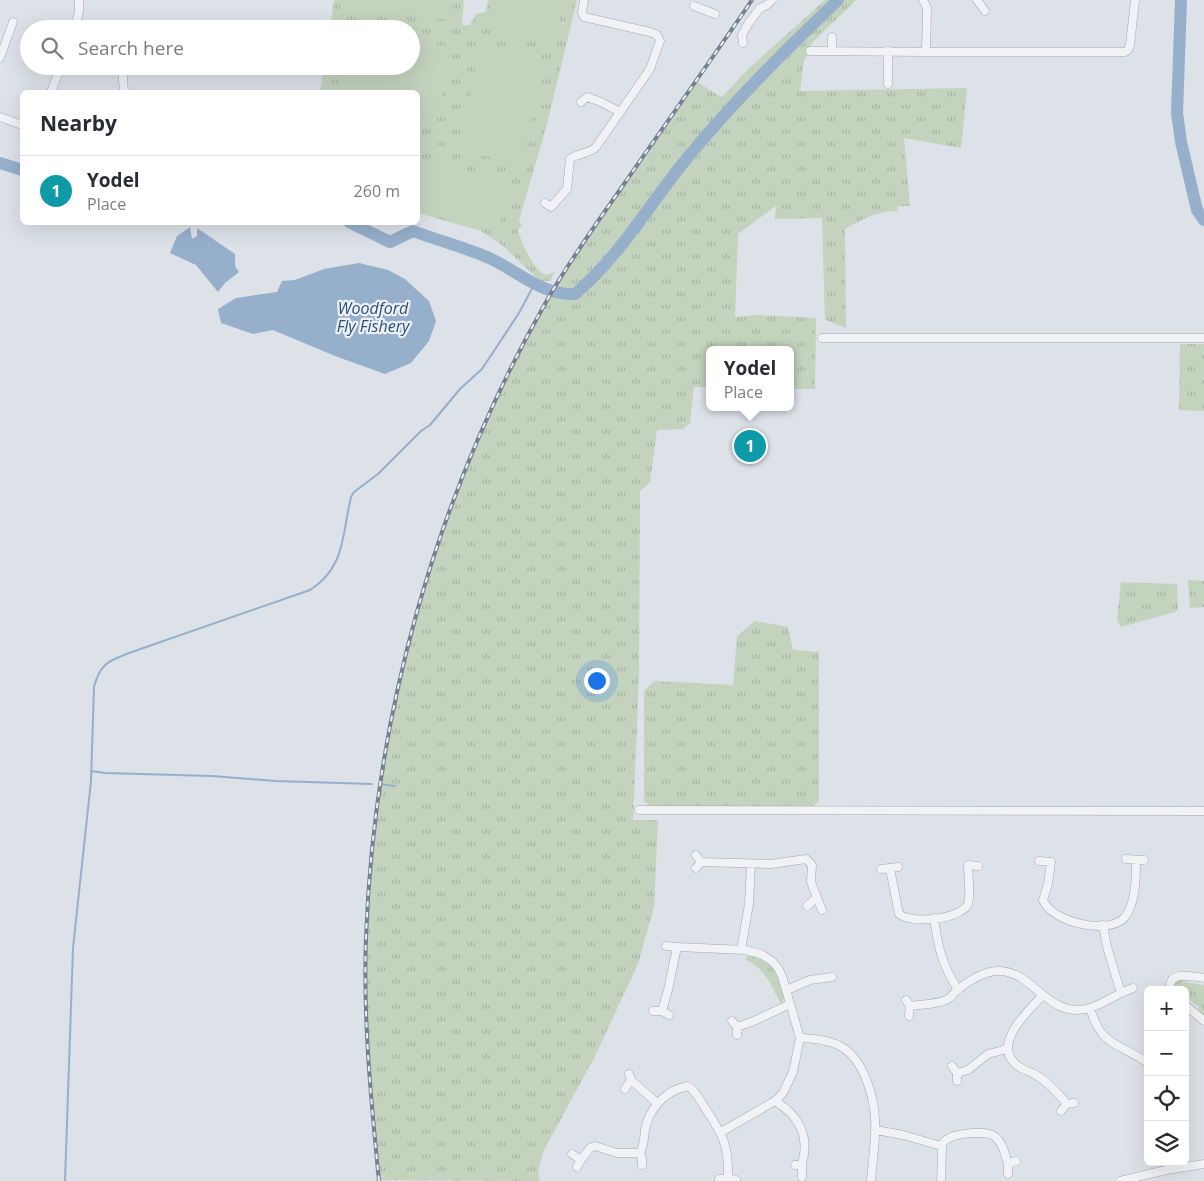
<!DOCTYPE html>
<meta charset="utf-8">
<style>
:root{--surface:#fff;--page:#f7f7f7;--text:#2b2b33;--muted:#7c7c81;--line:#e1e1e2;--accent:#d6394f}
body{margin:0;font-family:"Open Sans",sans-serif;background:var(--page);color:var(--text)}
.controls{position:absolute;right:15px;bottom:15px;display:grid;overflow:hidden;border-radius:8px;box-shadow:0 5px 20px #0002}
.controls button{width:45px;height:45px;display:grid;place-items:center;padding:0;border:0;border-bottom:1px solid var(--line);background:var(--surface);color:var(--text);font:25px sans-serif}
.you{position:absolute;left:596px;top:680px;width:18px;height:18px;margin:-12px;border:4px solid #fff;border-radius:50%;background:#1a73e8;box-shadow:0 0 0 8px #1a73e833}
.badge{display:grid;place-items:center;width:32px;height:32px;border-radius:50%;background:var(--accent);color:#fff;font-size:16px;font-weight:700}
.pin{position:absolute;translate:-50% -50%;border:2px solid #fff;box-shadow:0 1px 5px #0006}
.popup{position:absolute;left:706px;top:346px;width:88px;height:65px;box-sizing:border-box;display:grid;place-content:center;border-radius:8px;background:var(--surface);filter:drop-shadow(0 1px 4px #0005);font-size:16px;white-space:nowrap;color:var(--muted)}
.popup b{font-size:19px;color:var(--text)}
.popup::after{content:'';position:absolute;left:50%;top:100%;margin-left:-10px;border:10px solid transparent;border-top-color:var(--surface)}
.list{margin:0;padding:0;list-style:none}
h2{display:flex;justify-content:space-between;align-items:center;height:65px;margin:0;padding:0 20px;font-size:21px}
h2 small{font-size:16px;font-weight:400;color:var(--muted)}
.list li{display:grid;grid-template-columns:32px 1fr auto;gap:15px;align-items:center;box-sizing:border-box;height:70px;padding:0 20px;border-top:1px solid var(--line)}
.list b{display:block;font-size:19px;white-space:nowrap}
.list p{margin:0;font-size:16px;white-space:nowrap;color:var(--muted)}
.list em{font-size:16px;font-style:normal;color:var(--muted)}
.icon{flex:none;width:28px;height:28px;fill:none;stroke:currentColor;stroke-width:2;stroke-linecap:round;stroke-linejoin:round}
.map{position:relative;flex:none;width:1204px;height:1181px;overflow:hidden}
.search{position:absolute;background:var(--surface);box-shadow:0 5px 20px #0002;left:20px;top:20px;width:400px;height:55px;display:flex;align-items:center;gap:12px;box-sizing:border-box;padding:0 18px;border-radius:28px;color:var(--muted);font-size:19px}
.panel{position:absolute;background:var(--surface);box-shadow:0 5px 20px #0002;left:20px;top:90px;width:400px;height:135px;border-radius:8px}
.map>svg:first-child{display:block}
.grass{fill:url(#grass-tufts)}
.pitch{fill:#c3d3be}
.water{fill:#96afcb}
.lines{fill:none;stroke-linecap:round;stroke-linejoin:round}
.stream{stroke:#96afcb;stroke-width:2}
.river{stroke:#96afcb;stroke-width:12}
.minor-casing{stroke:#a2a8b2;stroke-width:9}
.minor{stroke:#f0f2f6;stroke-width:8}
.rail-casing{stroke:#768093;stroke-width:4}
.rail{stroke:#edf0f6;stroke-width:2;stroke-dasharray:5.5;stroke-linecap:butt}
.labels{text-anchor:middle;stroke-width:4.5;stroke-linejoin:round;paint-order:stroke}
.water-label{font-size:16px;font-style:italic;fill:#2d4d76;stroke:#edf0f6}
</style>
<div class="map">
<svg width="1204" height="1181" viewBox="0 0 1204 1181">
<defs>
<pattern id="grass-tufts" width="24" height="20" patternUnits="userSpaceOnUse" patternTransform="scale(1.25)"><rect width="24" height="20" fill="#c3d3be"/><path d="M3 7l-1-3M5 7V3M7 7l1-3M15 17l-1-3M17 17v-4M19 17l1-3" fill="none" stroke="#a7b5a4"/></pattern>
</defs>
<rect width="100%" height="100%" fill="#dde1e8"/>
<path class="grass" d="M334,0h130l-2,25h8l2,-5h2l1,-6 11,-2 2,-12h89l-31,128 -27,92 3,6 -4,4c3,12 15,39 26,44 5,2 8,-1 11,-3l-5,10h-10l-37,-35 -22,-15 -63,-18v-121h-105l7,-1 4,-25h87v-37h-81z
M825,0h31l-45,44 -1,7 -6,9 -4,31 167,-3 -6,60 -57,-10 6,68h-13l1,5c-19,-1 -36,8 -53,18l1,99 -21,-8 -3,-102 -47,1 1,-13 -38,28 -3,83 22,-2 59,3 -1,71h-25v-39h-80v37h-16l-4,36 -7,6 -26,1 -7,52 -10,9 -1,185 -6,144h25l-4,87 -16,57 -43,92 -52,96 -5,19 2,10 -161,-1c-9,-80 -16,-161 -13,-242 8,-234 76,-466 198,-666l131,-191 27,16 25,-27z
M1180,344h24v67l-25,-1z
M1188,580l16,1v26l-14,1z
M1121,582l56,2 1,25 -3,3 -54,15 -4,-8z
M755,621l33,6 5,23 26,2v149l-6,5 -162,1 -7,-6v-110l10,-10 79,4 4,-49z
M747,955c28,7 30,18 37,44l-3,5c-9,-17 -17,-37 -35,-44z
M1179,979h4l3,3 18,3v30l-5,-4v-4l-14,-11v-6h-11l1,-8z"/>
<path class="pitch" d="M351,0h102l-3,20 -100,-11z
M496,0h66l-6,40 -64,-9z
M411,42l37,4 -8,67 -22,-2v-19h-80l3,-26h70z
M479,45l63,11 -18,107 -63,-11z
M419,160l91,21 -12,50 -80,-19z"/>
<path class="water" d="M190,227l2,12 5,-3v-8l38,26v12l4,6 -14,11 -7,9 -22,-27 -26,-12 7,-17z
M359,263l29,7 17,9 24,22 7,20 -7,20 -18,22 -26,11 -50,-18 -62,-26 -20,4 -32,-11 -3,-14 18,-11 41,-6 5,-11 13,-1 29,-11z"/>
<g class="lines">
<path class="stream" d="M91,771l14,2 107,3 64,5 96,3
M380,784l15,2
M65,1181l8,-233 18,-167 3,-94c6,-24 15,-26 35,-34l181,-63c36,-23 32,-56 41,-93l3,-5 24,-18 43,-43 9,-6 30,-36 22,-20 37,-56 16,-30"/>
<path class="river" d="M1181,0l-4,113 4,29 16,68 7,10
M0,163l22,7
M349,222l41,20 23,-11c24,9 50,16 74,26 28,12 55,39 88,37 46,-39 75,-91 113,-137 46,-56 98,-107 150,-157"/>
<g class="minor-casing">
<path id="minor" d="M977,0l8,11
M694,6l21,8
M74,29l5,-17v-12
M743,43l-1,-8 6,-11 12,-16 7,-3 5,-5
M810,51l116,1 1,-44 -4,-8
M832,51v-14
M926,52h199l3,-2 2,-5 5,-45
M0,58l13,-36
M122,66l2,26
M111,67l5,-1
M888,84v-33
M51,92l10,-26
M581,102l6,-5 14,5 19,10
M0,117l22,8
M545,203l6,4 16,-18 3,-30c8,-6 19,-5 26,-12l54,-78 10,-28 -3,-6 -7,-3 -66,-15 -2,-5 2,-12
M822,338h382
M639,810l565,1
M1126,859l18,1
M1039,861l12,1 -3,22 -5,16c8,22 66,36 82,17 11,-14 11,-40 11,-56
M701,862l70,2 35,-5 6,6 -1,17 11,28
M696,868l5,-6 -5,-7
M881,869l17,-2
M890,869l9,45c12,10 61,6 69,-10 3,-8 0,-30 0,-39l10,1
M807,906l9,-8
M934,918c4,30 8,46 24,72
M666,946l11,1
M741,950l8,-46 2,-40
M787,990l23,-10 22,-3
M1170,990c-2,-20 21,-14 34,-12
M1121,993l12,-5
M1042,996c-16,17 -54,52 -21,72 5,3 10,4 15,7 12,7 22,18 31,29
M906,1000l4,6 -1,10
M1185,1005l19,16
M910,1006c11,-2 27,-1 38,-7 3,-2 5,-5 8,-8 12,-10 29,-21 45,-20 34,2 48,49 89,37 10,-3 21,-10 31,-15l-14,-46 -4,-22
M1090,1008c12,40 28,34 58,55
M653,1011h9l7,4
M662,1011l6,-21 9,-43 68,3 16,4 11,7 6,7 4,8 18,62 -7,34 -10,21 -8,8 -54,31
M732,1021l5,6v8
M737,1027l17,-6 36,-17
M800,1038c34,1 53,8 66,41 15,36 8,65 5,102
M952,1066l5,7v8
M957,1073l11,-3 20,-16 19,-5
M631,1080l26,23
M625,1089l6,-9 -2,-6
M775,1101c24,14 35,36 27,63
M1061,1111l6,-7 7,-1
M876,1130l27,5 38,11
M640,1153l2,5v7
M572,1154l9,6 -4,7
M581,1160l9,-12 5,-2 22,7h23c4,-7 4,-15 5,-23 4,-22 21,-40 43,-44 8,5 12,14 17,22 18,27 24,37 23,71
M795,1165l7,-1v13
M1008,1174v-11l8,-2
M719,1179h9l8,1
M941,1181c1,-7 0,-35 2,-38 6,-10 42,-13 51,-7 9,6 11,19 14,27
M1120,1181l46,-11 38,-6"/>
</g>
<use href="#minor" class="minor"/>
<g class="rail-casing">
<path id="rail" d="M379,1181c-8,-81 -16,-162 -13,-243 8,-223 70,-442 180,-636 23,-41 51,-79 78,-118 42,-61 86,-122 128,-184"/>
</g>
<use href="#rail" class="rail"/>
</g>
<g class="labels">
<g class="water-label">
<text x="373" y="314">Woodford<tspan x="373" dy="18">Fly Fishery</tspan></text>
</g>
</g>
</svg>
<div class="controls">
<button>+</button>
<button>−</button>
<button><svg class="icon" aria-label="locate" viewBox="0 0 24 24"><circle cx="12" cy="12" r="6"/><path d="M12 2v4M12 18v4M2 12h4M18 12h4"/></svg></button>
<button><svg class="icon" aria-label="layers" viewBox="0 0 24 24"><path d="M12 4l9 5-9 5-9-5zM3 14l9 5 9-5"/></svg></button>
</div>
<div class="you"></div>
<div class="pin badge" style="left:750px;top:446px;background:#0f9aa8">1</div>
<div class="popup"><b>Yodel</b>Place</div>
<div class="search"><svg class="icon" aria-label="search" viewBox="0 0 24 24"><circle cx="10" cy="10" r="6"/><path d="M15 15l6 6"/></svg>Search here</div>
<section class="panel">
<h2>Nearby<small></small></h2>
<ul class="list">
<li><span class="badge" style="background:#0f9aa8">1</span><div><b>Yodel</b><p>Place</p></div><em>260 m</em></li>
</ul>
</section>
</div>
